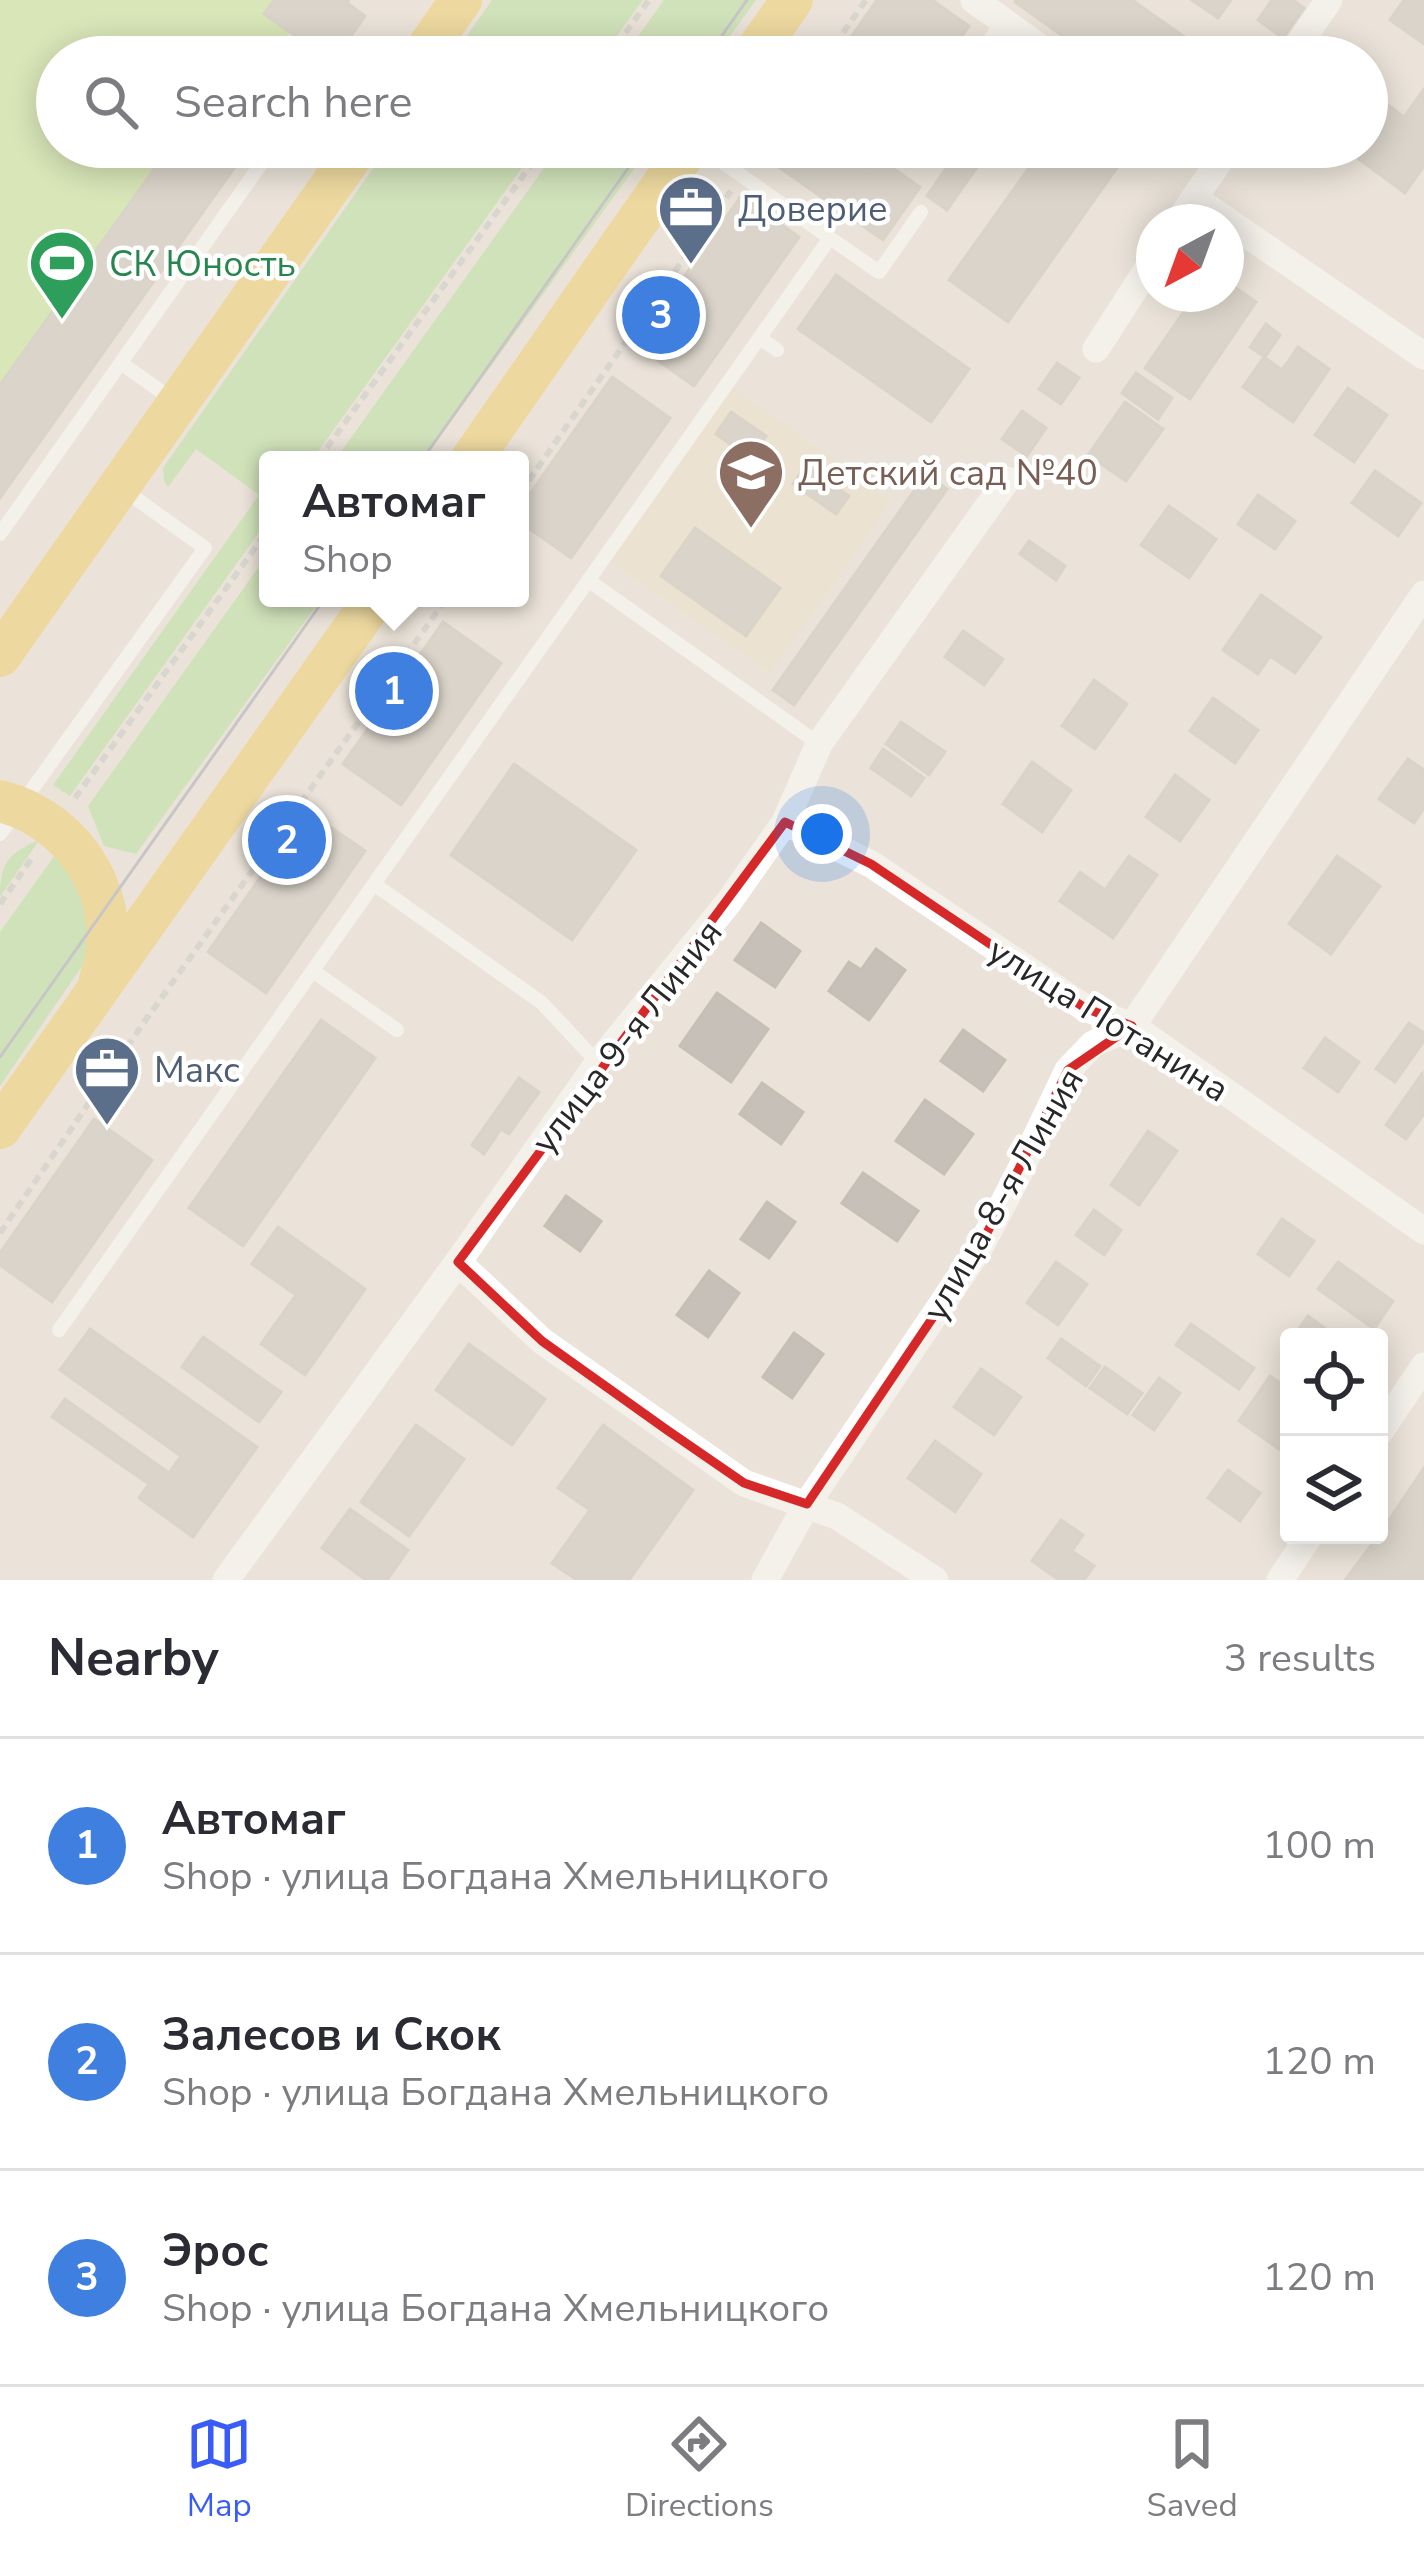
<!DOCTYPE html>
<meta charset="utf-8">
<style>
:root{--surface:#fff;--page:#f7f7f7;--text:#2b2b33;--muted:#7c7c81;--line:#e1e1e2;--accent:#395cf8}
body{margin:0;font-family:"Nunito Sans",sans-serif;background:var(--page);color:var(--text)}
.controls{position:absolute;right:36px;bottom:36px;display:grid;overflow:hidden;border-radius:12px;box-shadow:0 6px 30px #0003}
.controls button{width:108px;height:108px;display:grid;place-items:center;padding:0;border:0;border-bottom:3px solid var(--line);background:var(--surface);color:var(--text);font:60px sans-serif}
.compass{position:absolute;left:1136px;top:204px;width:108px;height:108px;border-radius:50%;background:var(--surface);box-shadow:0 6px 30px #0003;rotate:221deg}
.you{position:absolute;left:822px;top:834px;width:42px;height:42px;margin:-30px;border:9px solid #fff;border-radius:50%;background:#1a73e8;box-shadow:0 0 0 18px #1a73e833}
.badge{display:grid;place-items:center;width:78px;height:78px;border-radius:50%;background:var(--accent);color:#fff;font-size:39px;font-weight:700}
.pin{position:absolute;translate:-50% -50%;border:6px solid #fff;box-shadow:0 3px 12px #0006}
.popup{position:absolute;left:259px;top:451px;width:270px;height:156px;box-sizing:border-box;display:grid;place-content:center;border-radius:12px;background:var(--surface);filter:drop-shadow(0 3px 9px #0005);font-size:39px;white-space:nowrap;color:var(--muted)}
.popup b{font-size:45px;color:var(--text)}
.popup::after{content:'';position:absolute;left:50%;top:100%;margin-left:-24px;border:24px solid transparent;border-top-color:var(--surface)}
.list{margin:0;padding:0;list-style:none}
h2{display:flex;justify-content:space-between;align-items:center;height:156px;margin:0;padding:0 48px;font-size:51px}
h2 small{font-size:39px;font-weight:400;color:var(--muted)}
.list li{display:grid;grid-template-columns:78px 1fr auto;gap:36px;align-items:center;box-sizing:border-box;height:216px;padding:0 48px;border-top:3px solid var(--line)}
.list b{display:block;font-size:45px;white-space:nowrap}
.list p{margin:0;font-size:39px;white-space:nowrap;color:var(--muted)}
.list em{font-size:39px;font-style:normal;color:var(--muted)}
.icon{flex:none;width:66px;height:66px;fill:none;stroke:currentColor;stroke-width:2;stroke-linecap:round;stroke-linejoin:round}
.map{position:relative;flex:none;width:1424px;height:1580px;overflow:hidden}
.search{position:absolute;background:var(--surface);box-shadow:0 6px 30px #0003;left:36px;right:36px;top:36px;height:132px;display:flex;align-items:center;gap:30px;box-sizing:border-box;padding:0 42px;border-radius:66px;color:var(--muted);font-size:45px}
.sheet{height:804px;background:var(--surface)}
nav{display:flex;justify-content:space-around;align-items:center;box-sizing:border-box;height:168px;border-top:3px solid var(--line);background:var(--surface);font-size:33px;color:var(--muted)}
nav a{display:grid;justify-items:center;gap:6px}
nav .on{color:var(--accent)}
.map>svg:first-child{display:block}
.education{fill:#ece1c8}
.green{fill:#afe196}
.pitch{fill:#c3e991}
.building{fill:#c6c0b9;stroke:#c6bfb3;stroke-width:3}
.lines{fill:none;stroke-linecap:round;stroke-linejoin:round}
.path{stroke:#c3c3c3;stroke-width:6;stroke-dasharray:9 6;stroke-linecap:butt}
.lane{stroke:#fff;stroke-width:14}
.street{stroke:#fff;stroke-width:27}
.primary{stroke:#efcc5a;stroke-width:42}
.tram{stroke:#9da0b2;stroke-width:3}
.marked{fill:none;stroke:#d62828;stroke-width:9;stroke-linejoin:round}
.labels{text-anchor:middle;stroke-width:9;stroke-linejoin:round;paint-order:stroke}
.service-label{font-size:36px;fill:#4e5e75;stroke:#fff;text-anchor:start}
.leisure-label{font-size:36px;fill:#27864d;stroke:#fff;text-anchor:start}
.education-label{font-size:36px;fill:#785e54;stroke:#fff;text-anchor:start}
.street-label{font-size:36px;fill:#282828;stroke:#fff}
</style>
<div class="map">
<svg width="1424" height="1580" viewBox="0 0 1424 1580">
<rect width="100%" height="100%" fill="#ebe3d9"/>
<path class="education" d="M733,387l159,113 -122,174 -160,-113z"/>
<path class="green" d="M492,0h151l-41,57h-150z
M664,0h92l-41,57h-92z
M388,147h149l-225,313h-44v60l-198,276 -17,-11 206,-290 -63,-46 -28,38 -4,-6 -1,-13z
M559,147h91l-227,313h-88z
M268,554v44h54l-186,256 -32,-8 -16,-40z
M40,839l-40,58c0,-35 8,-43 40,-58z
M60,848l26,42 7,60 -93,136v-154z"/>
<path class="pitch" d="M0,0h276l13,32 -15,25h-217v90h192l-249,351z"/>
<path class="building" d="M274,0h75l-2,3 18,13 -29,41h-11l-61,-43z
M877,0h55l37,26 -22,31h-110z
M1016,0h116l67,47 -7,10h-100l-77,-55z
M1192,0h39l-13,18z
M1272,0h21l11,8 -21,30 -25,-18z
M1404,0h20v44l-34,-24z
M1424,89v77l-19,27 -61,-45 23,-1v-31l13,-17 24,18z
M170,147h79l-249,351v-113z
M773,147h80l-3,3 21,15 -31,45 -74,-52z
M961,147h30l-44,63 -20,-14z
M1044,147h77l7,5 -120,170 -59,-42z
M877,157l43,30 -37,53 -43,-30z
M741,196l58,41 -105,149 -58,-41z
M836,275l133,94 -38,53 -133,-93z
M1226,281l30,21 -66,97 -45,-31 51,-74h30z
M1266,324l14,11 -15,22 -15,-10z
M1298,347l31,22 -36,53 -50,-35 21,-30 18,13z
M1057,363l22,15 -18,26 -22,-15z
M1136,373l36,25 -14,21 -36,-26z
M612,377l58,41 -99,140 -51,-36v-14z
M1348,388l39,27 -33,47 -39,-27z
M1125,402l38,27 -37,52 -38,-26z
M1022,411l24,17 -19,28 -25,-17z
M731,412l35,24 -16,23 -34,-25z
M806,466l43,30 -13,18 -43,-30z
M1375,471l46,32 -23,33 -46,-33z
M926,474l21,15 -153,216 -21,-15z
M1258,495l37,26 -20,28 -37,-25z
M1169,506l47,33 -27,39 -48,-33z
M695,528l85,60 -34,48 -85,-60z
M1029,541l36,25 -9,14 -36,-26z
M1261,595l60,42 -26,36 -25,-17 -12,18 -35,-24z
M443,622l58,41 -100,142 -58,-41z
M963,631l40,28 -19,26 -39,-28z
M1094,680l33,24 -32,45 -33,-23z
M1213,698l45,32 -23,33 -45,-32z
M901,722l44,30 -16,23 -43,-31z
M883,749l41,29 -13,18 -40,-28z
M1408,759l16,11v38l-10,15 -35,-24z
M1032,762l39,28 -29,42 -39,-28z
M514,764l122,86 -64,90 -121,-85z
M1175,775l34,25 -29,41 -34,-24z
M307,811l58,40 -99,142 -58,-41z
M1129,856l28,19 -44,63 -53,-37 20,-29 25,18z
M1337,856l43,30 -49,68 -42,-30z
M761,923l39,28 -25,36 -40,-27z
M876,949l29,21 -36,50 -40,-29 20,-29 12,8z
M717,993l51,36 -37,53 -51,-36z
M321,1020l54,38 -132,188 -54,-38z
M1409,1023l15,10v8l-29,41 -19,-13z
M963,1030l42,30 -22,31 -42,-30z
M1325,1038l34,24 -21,30 -34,-24z
M1422,1074l2,40 -18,25 -20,-14z
M519,1078l20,14 -30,42 -8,-5 -17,25 -12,-9z
M762,1083l41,29 -22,32 -41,-30z
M925,1100l48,34 -29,40 -48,-33z
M94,1119l58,41 -100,142 -52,-37v-12z
M1148,1131l29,20 -38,54 -28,-20z
M863,1173l55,38 -21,30 -55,-38z
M566,1196l35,25 -21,30 -35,-25z
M767,1202l28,20 -26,36 -28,-19z
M1094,1210l27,20 -17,25 -28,-20z
M1282,1219l32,22 -25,35 -31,-22z
M278,1227l87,62 -60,86 -44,-31 35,-49 -44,-31z
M1056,1262l31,22 -29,41 -31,-22z
M1338,1262l55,39 -19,28 -56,-40z
M709,1271l30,22 -31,44 -31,-22z
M1308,1316l29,21h-44z
M1191,1324l63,44 -15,21 -63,-44z
M90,1329l167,118 -64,90 -54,-39 10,-14 -97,-67 13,-18 104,74 12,-17 -121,-86z
M794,1333l29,21 -31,44 -29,-21z
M203,1337l78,55 -22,30 -77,-55z
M1061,1339l39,27 -14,20 -38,-28z
M469,1344l76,55 -33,46 -76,-55z
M1105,1367l37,26 -15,21 -37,-26z
M981,1369l40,28 -27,38 -40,-28z
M1270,1376l19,13v54l-6,9 -44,-31z
M1159,1378l21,15 -26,37 -21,-15z
M416,1425l48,34 -55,77 -48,-34z
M603,1425l90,65 -64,90h-52l-25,-17 38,-53 -32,-22z
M935,1441l46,33 -26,38 -47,-34z
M1424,1468v112h-79l34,-45z
M1228,1470l32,23 -20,28 -32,-23z
M350,1509l58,41 -21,30h-21l-44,-32z
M1061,1520l22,15 -11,16 22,15 -10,14h-25l-27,-19z"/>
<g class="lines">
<path class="path" d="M608,57l41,-57
M826,57l40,-57
M752,161l10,-14
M318,460l226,-313
M520,493l211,-302
M75,798l193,-268
M0,904l32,-46
M0,1233l147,-215 300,-420"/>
<path class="lane" d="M978,57l25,-36
M830,238l49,34 42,-60
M760,338l17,12
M121,363l55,39
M0,534l273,-387
M588,580l231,164
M0,834l205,-286 -81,-58
M374,884l168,119 56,60
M313,971l84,59
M59,1330l771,-1092 -129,-91"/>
<path class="street" d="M974,0l79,57
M1290,57l39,-57
M1194,198l230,158
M1178,222l51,-75
M1096,349l58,-90
M785,822l86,42 214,144 47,18 292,205
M458,1262l84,79 202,142 93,33 98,64
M1379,1433l45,-67
M226,1580l232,-318 140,-199 130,-160 57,-81 34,-78 188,-264
M765,1580l42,-76 172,-255 37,-70 52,-109 25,-26 39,-18 292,-432
M1280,1580l30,-45"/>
<path class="primary" d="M421,57l40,-57
M752,57l40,-57
M471,460l218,-313
M0,656l358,-509
M0,801c76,19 128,101 100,178
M0,1128l375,-530"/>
<path class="tram" d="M707,57l40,-57
M422,460l221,-313
M0,1057l325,-459"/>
</g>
<path d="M0 0H1424V1580H0ZM785,822l86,42 214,144 47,18 -64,44 -89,179 -172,255 -63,-21 -77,-53 -125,-89 -84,-79z" fill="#ebe3d9" fill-opacity=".55" fill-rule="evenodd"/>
<path class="marked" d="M785,822l86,42 214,144 47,18 -64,44 -89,179 -172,255 -63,-21 -77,-53 -125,-89 -84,-79z"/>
<defs>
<g id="office-pin" transform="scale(3.45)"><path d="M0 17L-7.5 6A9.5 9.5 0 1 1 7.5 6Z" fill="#5c6f8a" stroke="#fff"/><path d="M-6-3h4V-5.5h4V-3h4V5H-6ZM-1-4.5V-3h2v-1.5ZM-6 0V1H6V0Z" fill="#fff"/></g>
<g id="stadium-pin" transform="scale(3.45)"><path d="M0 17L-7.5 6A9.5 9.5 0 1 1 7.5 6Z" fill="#2e9e5b" stroke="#fff"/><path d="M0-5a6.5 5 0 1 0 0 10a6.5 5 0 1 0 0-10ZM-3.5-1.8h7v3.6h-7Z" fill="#fff"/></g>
<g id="school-pin" transform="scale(3.45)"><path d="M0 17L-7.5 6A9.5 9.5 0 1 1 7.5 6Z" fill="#8d6e63" stroke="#fff"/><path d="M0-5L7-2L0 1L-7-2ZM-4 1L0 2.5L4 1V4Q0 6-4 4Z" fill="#fff"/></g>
</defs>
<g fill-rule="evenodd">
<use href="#office-pin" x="691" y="208"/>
<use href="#stadium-pin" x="62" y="263"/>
<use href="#school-pin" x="751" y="472"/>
<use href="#office-pin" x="107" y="1069"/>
</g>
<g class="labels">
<g class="service-label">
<text x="738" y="221">Доверие</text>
<text x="154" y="1082">Макс</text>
</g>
<g class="leisure-label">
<text x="109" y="276">СК Юность</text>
</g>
<g class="education-label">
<text x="798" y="485">Детский сад №40</text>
</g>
<g class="street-label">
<text transform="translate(1109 1019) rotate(32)" y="13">улица Потанина</text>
<text transform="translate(626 1036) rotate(-52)" y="13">улица 9-я Линия</text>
<text transform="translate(1002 1194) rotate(-60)" y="13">улица 8-я Линия</text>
</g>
</g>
</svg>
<div class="controls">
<button><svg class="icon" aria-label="locate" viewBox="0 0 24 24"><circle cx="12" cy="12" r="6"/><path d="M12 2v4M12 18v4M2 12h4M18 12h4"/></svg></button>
<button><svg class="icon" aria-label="layers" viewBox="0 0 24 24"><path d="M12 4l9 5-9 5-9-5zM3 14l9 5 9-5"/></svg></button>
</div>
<svg class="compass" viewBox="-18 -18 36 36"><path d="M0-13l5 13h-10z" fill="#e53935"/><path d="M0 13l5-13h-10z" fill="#7c7c81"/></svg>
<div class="you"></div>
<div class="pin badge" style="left:394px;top:691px;background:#3f7fe0">1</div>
<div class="popup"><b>Автомаг</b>Shop</div>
<div class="pin badge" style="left:287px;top:840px;background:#3f7fe0">2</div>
<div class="pin badge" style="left:661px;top:315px;background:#3f7fe0">3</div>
<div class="search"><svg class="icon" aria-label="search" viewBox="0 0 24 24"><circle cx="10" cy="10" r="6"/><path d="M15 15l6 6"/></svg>Search here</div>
</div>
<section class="sheet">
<h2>Nearby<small>3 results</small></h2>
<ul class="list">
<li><span class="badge" style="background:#3f7fe0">1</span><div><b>Автомаг</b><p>Shop · улица Богдана Хмельницкого</p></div><em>100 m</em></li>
<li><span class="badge" style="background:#3f7fe0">2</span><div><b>Залесов и Скок</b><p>Shop · улица Богдана Хмельницкого</p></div><em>120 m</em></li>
<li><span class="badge" style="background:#3f7fe0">3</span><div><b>Эрос</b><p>Shop · улица Богдана Хмельницкого</p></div><em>120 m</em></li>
</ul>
</section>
<nav>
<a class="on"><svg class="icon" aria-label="map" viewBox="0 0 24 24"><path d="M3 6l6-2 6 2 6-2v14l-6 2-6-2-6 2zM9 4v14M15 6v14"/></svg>Map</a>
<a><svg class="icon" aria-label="directions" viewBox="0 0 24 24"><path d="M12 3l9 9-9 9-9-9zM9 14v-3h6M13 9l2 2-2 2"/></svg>Directions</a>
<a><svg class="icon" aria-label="saved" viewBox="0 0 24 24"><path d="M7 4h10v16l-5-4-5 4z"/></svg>Saved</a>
</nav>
